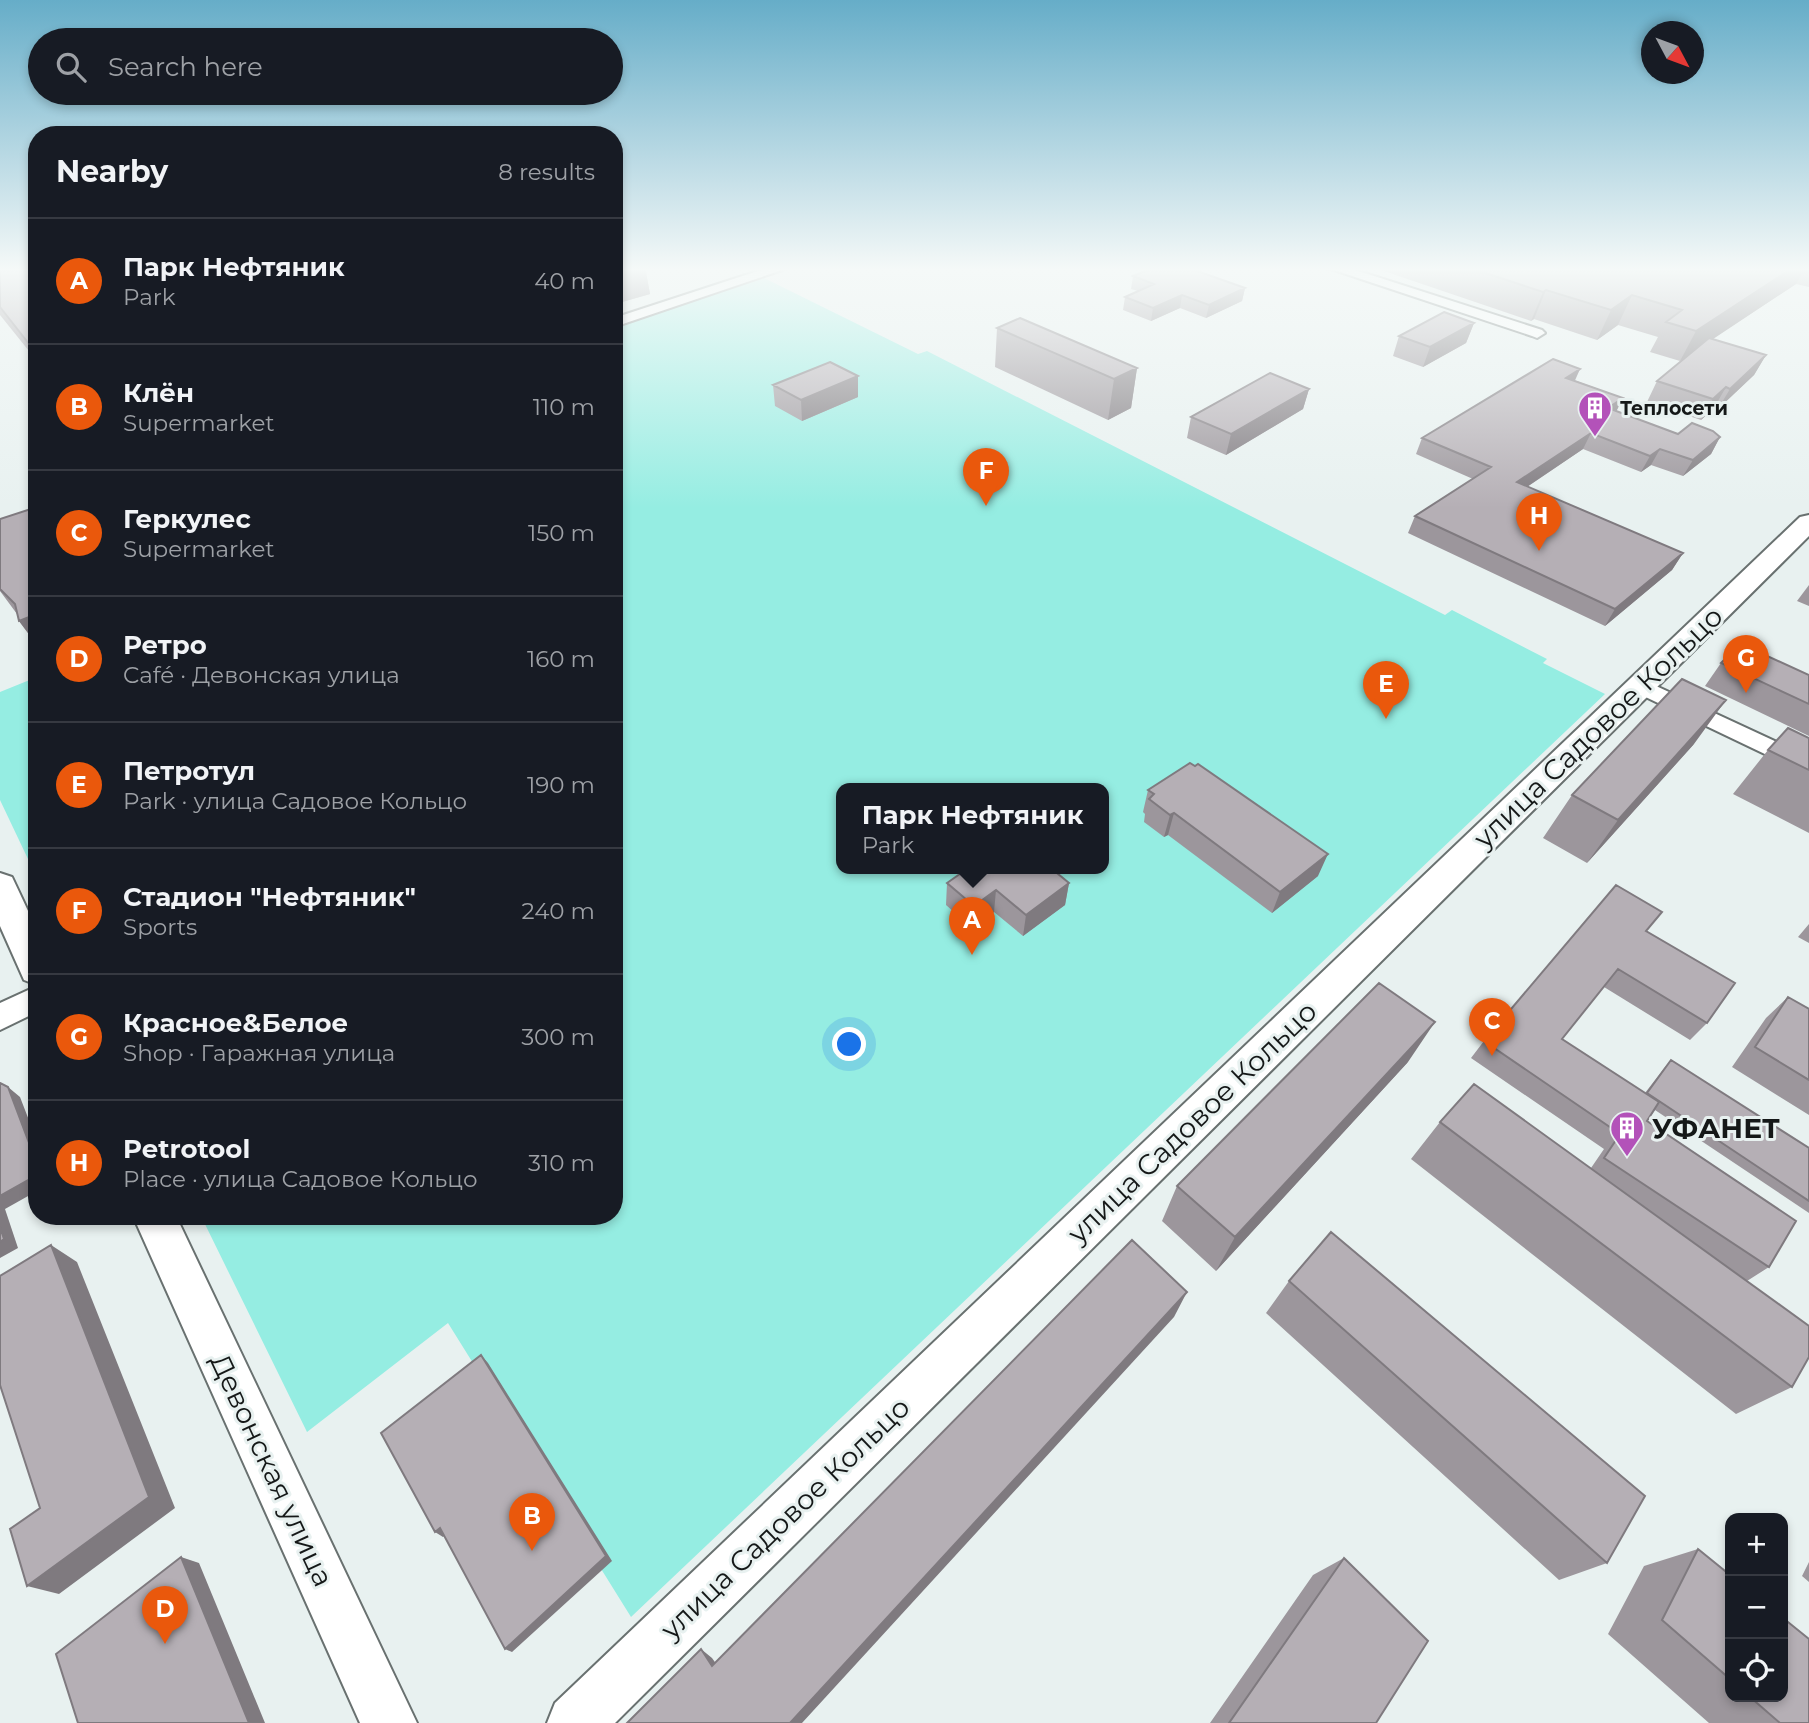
<!DOCTYPE html>
<meta charset="utf-8">
<style>
:root{--surface:#171b24;--page:#242831;--text:#f1f3f6;--muted:#9ea1a6;--line:#363941;--accent:#ea580c}
body{margin:0;font-family:Montserrat,sans-serif;background:var(--page);color:var(--text)}
.controls{position:absolute;right:21px;bottom:21px;display:grid;overflow:hidden;border-radius:14px;box-shadow:0 4px 10px #0003}
.controls button{width:63px;height:63px;display:grid;place-items:center;padding:0;border:0;border-bottom:2px solid var(--line);background:var(--surface);color:var(--text);font:35px sans-serif}
.compass{position:absolute;left:1641px;top:21px;width:63px;height:63px;border-radius:50%;background:var(--surface);box-shadow:0 4px 10px #0003;rotate:131deg}
.you{position:absolute;left:850px;top:1045px;width:24px;height:24px;margin:-18px;border:5px solid #fff;border-radius:50%;background:#1a73e8;box-shadow:0 0 0 10px #1a73e833}
.badge{display:grid;place-items:center;width:46px;height:46px;border-radius:50%;background:var(--accent);color:#fff;font-size:23px;font-weight:700}
.pin{position:absolute;translate:-50% -58px;filter:drop-shadow(0 2px 4px #0008)}
.pin::after{content:'';position:absolute;top:37px;width:24px;height:21px;background:inherit;clip-path:polygon(0 0,100% 0,50% 100%)}
.popup{position:absolute;left:836px;top:783px;width:273px;height:91px;box-sizing:border-box;display:grid;place-content:center;border-radius:14px;background:var(--surface);filter:drop-shadow(0 2px 5px #0005);font-size:23px;white-space:nowrap;color:var(--muted)}
.popup b{font-size:26px;color:var(--text)}
.popup::after{content:'';position:absolute;left:50%;top:100%;margin-left:-14px;border:14px solid transparent;border-top-color:var(--surface)}
.list{margin:0;padding:0;list-style:none}
h2{display:flex;justify-content:space-between;align-items:center;height:91px;margin:0;padding:0 28px;font-size:30px}
h2 small{font-size:23px;font-weight:400;color:var(--muted)}
.list li{display:grid;grid-template-columns:46px 1fr auto;gap:21px;align-items:center;box-sizing:border-box;height:126px;padding:0 28px;border-top:2px solid var(--line)}
.list b{display:block;font-size:26px;white-space:nowrap}
.list p{margin:0;font-size:23px;white-space:nowrap;color:var(--muted)}
.list em{font-size:23px;font-style:normal;color:var(--muted)}
.icon{flex:none;width:38px;height:38px;fill:none;stroke:currentColor;stroke-width:2;stroke-linecap:round;stroke-linejoin:round}
.map{position:relative;flex:none;width:1809px;height:1723px;overflow:hidden}
.search{position:absolute;background:var(--surface);box-shadow:0 4px 10px #0003;left:28px;top:28px;width:595px;height:77px;display:flex;align-items:center;gap:18px;box-sizing:border-box;padding:0 24px;border-radius:38px;color:var(--muted);font-size:26px}
.panel{position:absolute;background:var(--surface);box-shadow:0 4px 10px #0003;left:28px;top:126px;width:595px;height:1099px;border-radius:28px}
.map>svg:first-child{display:block}
.green{fill:#95ede2;fill-rule:evenodd}
.lines{fill:none;stroke-linecap:round;stroke-linejoin:round}
.minor-casing{stroke:#697170;stroke-width:4}
.major-casing{stroke:#697170;stroke-width:4}
.minor{fill:#fff;fill-rule:evenodd}
.major{fill:#fff;fill-rule:evenodd}
.wall{fill:#9c969c}
.shaded-wall{fill:#7f7a7f}
.building{fill:#b5afb5;stroke:#7f7a7f;stroke-width:2}
.labels{text-anchor:middle;stroke-width:6;stroke-linejoin:round;paint-order:stroke}
.far-poi-label{font-size:19px;font-weight:bold;fill:#151818;stroke:#e8f1f0;text-anchor:start}
.near-street-label{font-size:28px;fill:#151818;stroke:#e8f1f0}
.near-poi-label{font-size:28px;font-weight:bold;fill:#151818;stroke:#e8f1f0;text-anchor:start}
</style>
<div class="map">
<svg width="1809" height="1723" viewBox="0 0 1809 1723">
<rect width="100%" height="100%" fill="#e8f1f0"/>
<path class="green" d="M764,278l154,76 9,-3 518,264 7,-5 95,49 -4,4 62,31 -974,923 -183,-294 -141,109 -106,-216h413v-889zM841,789h262v80h-262z
M37,677v201l-37,-78v-108z"/>
<g class="lines">
<g class="minor-casing">
<path id="minor" d="M770,267h21l-177,60v-9z
M1325,267h21l196,63 3,3 -8,5 -5,-2z
M1641,679l168,78v18l-176,-84 -3,-5 3,-5z
M37,986v26l-37,18v-27z"/>
</g>
<g class="major-casing">
<path id="major" d="M1809,515v21l-1194,1187h-68l8,-20 1245,-1186z
M0,873l12,4 25,53v55l-13,-5 -24,-54z
M133,1216h43l241,507h-57z"/>
</g>
<use href="#minor" class="minor"/>
<use href="#major" class="major"/>
</g>
<path class="wall" d="M0,267h37v94l-37,-46z
M614,267h31l5,27 -28,8 -8,-4z
M1372,267h437v20l-13,-3 -84,55 54,16 -12,20 -36,34 -4,-1 -13,12 -54,-18 10,-21 32,-27 -9,7 -30,-9 8,-15 -40,-12 -21,15 -63,-21 -3,2z
M1133,276l112,12 -3,13 -36,17 -26,-10 -29,13 -28,-11 2,-13 13,-6 -7,-2z
M1474,323l-8,20 -43,24 -30,-11 6,-20z
M997,328l140,40 -6,40 -23,12 -113,-53z
M1580,369l-6,11 49,18 -7,13 62,23 42,3 -9,17 -28,22 -32,-11 -10,7 -58,-23 -56,38 156,66 -11,17 -67,56 -197,-93 7,-17 58,-37 -57,-25 6,-16z
M858,376v21l-56,24 -27,-15 -2,-21z
M1309,389l-6,20 -77,46 -39,-17 4,-21z
M37,507v138l-18,-24 -2,-7 -17,-23v-72z
M1809,585v21l-12,-5z
M1721,663l88,12v61l-104,-50z
M1809,738v95l-76,-39 35,-44z
M1694,744l-107,119 -44,-25 29,-43z
M1148,790l170,86 -46,37 -104,-78 -4,2 -20,-15 1,-8 -2,-2z
M964,869h88l17,14 -4,22 -42,31 -29,-24 -22,16 -26,-23 1,-22 17,-11z
M1809,924v19l-11,-6z
M1646,931l61,92 -17,17 -86,-53 -42,52 83,54 20,-26 6,-7 138,88v65l-154,-103 -8,11 122,146 -22,14 -17,-12 62,118 -56,27 -325,-255 29,-37 151,46 13,-19 -133,-91 13,-17z
M1788,997l21,12v106l-77,-48 34,-49z
M1408,1062l-192,209 -54,-50 15,-35z
M1289,1281l318,282 -48,17 -293,-267z
M1698,1549l32,26v122h53l26,26h-100l-101,-89 36,-68z
M1344,1558l32,165h-166l103,-148z
M1809,1562v20l-7,-6z"/>
<path class="shaded-wall" d="M616,267h29l5,27 -28,8z
M1794,267h12l-10,17 -116,77 16,-30z
M1245,288l-3,13 -36,17 3,-13z
M1546,290l-12,29 -3,2 12,-29z
M1182,295l-2,13 -29,13 2,-13z
M1632,295l-14,30 -21,15 14,-30z
M1474,323l-8,20 -43,24 7,-20z
M1766,355l-12,20 -36,34 12,-20z
M1137,368l-6,40 -23,12 6,-41z
M1580,369l-7,16 -7,-7z
M858,376v21l-56,24 -1,-21z
M1726,387l-12,21 -13,12 12,-21z
M1309,389l-6,20 -77,46 5,-21z
M1623,398l-8,16 -7,-6z
M1591,433l-8,16 -74,50 8,-17z
M1720,437l-9,17 -28,22 10,-16z
M1660,449l-9,16 -10,7 9,-16z
M1683,553l-11,17 -67,56 10,-17z
M37,614v31l-18,-24z
M1726,700l-32,44 -107,119 31,-43z
M1174,813l-6,22 -4,2 6,-22z
M1328,854l-10,22 -46,37 8,-21z
M1069,883l-4,22 -42,31 3,-21z
M996,890l-2,22 -22,16 2,-22z
M1435,1022l-27,40 -192,209 19,-34z
M8,1087l12,10 17,44v23z
M37,1175v16l-32,18 13,39 -18,10v-62z
M51,1245l26,17 98,246 -116,86 -32,-8 122,-89z
M1187,1292l-13,25 -372,406h-12z
M481,1355l7,8 124,198 -100,91 -7,-3z
M440,1528l8,5 -5,4 -8,-5z
M181,1557l18,6 66,160h-16z
M701,1649l11,9 12,17 -12,-9z"/>
<path class="building" d="M0,267h37v87l-37,-47z
M1155,267h31l59,21 -36,17 -27,-10 -29,13 -28,-11 29,-13 -21,-8z
M1467,267h327l-98,64 -30,-9 16,-12 -50,-15 -21,15 -65,-20 -3,2z
M1444,312l30,11 -44,24 -31,-11z
M1020,318l117,50 -23,11 -117,-51z
M1709,338l57,17 -36,34 -4,-2 -13,12 -56,-18z
M1553,359l27,10 -14,9 57,20 -15,10 70,26 14,-11 21,8 7,6 -27,23 -33,-11 -10,7 -59,-23 -74,49 166,71 -68,56 -200,-93 76,-49 -69,-29z
M830,362l28,14 -57,24 -28,-15z
M1270,373l39,16 -78,45 -40,-17z
M37,507v107l-18,7 -4,-17 -15,-15v-70z
M1741,644l68,31v29l-88,-41z
M1682,679l44,21 -108,120 -46,-25z
M1788,728l21,10v32l-41,-20z
M1190,763l5,3 3,-2 130,90 -48,38 -106,-79 -4,2 -21,-16 5,-5 -6,-4z
M967,869h85l17,14 -43,32 -30,-25 -22,16 -27,-23z
M1616,885l46,27 -16,19 89,52 -28,40 -89,-54 -56,70 97,63 -12,19 149,100 -27,46 -165,-109 16,-24 -136,-93z
M1379,983l56,39 -200,215 -58,-51z
M1788,997l21,12v71l-54,-33z
M1671,1060l138,88v53l-162,-108z
M0,1083l8,4 29,77v11l-37,21z
M1474,1084l335,242v31l-17,30 -352,-265z
M0,1227l4,12 -4,3z
M1331,1232l314,264 -38,67 -318,-282z
M1132,1240l55,52 -397,431h-163l74,-74 11,17z
M51,1245l98,252 -122,89 -17,-57 30,-21 -40,-123v-109z
M481,1355l125,201 -101,93 -65,-121 -5,4 -54,-99z
M1698,1549l32,26v104l-68,-59z
M181,1557l68,166h-171l-22,-69z
M1344,1558l84,83 -52,82h-147z
M1783,1618l26,21v84h-29l-30,-26h33z"/>
<linearGradient id="sky" x2="0" y2="1"><stop stop-color="#66adc8"/><stop offset="0.53" stop-color="#f5f9f8"/><stop offset="1" stop-color="#f5f9f8" stop-opacity="0"/></linearGradient>
<rect width="1809" height="508" fill="url(#sky)"/>
<defs>
<g id="building-pin" transform="scale(1.75)"><path d="M0 17L-7.5 6A9.5 9.5 0 1 1 7.5 6Z" fill="#b352b9" stroke="#e8f1f0"/><path d="M-4-6H4V6H1V3H-1V6H-4ZM-2.5-4.3h1.7v1.8h-1.7ZM.8-4.3h1.7v1.8H.8ZM-2.5-1h1.7V.8h-1.7ZM.8-1h1.7V.8H.8Z" fill="#fff"/></g>
</defs>
<g fill-rule="evenodd">
<use href="#building-pin" x="1595" y="408"/>
<use href="#building-pin" x="1627" y="1128"/>
</g>
<g class="labels">
<g class="far-poi-label">
<text x="1620" y="415">Теплосети</text>
</g>
<g class="near-street-label">
<text transform="translate(1598 727) rotate(-44)" y="10">улица Садовое Кольцо</text>
<text transform="translate(1192 1122) rotate(-44)" y="10">улица Садовое Кольцо</text>
<text transform="translate(272 1470) rotate(65)" y="10">Девонская улица</text>
<text transform="translate(785 1518) rotate(-44)" y="10">улица Садовое Кольцо</text>
</g>
<g class="near-poi-label">
<text x="1652" y="1138">УФАНЕТ</text>
</g>
</g>
</svg>
<div class="controls">
<button>+</button>
<button>−</button>
<button><svg class="icon" aria-label="locate" viewBox="0 0 24 24"><circle cx="12" cy="12" r="6"/><path d="M12 2v4M12 18v4M2 12h4M18 12h4"/></svg></button>
</div>
<svg class="compass" viewBox="-18 -18 36 36"><path d="M0-13l5 13h-10z" fill="#e53935"/><path d="M0 13l5-13h-10z" fill="#9ea1a6"/></svg>
<div class="you"></div>
<div class="pin badge" style="left:972px;top:955px">A</div>
<div class="popup"><b>Парк Нефтяник</b>Park</div>
<div class="pin badge" style="left:532px;top:1551px">B</div>
<div class="pin badge" style="left:1492px;top:1056px">C</div>
<div class="pin badge" style="left:165px;top:1644px">D</div>
<div class="pin badge" style="left:1386px;top:719px">E</div>
<div class="pin badge" style="left:986px;top:506px">F</div>
<div class="pin badge" style="left:1746px;top:693px">G</div>
<div class="pin badge" style="left:1539px;top:551px">H</div>
<div class="search"><svg class="icon" aria-label="search" viewBox="0 0 24 24"><circle cx="10" cy="10" r="6"/><path d="M15 15l6 6"/></svg>Search here</div>
<section class="panel">
<h2>Nearby<small>8 results</small></h2>
<ul class="list">
<li><span class="badge">A</span><div><b>Парк Нефтяник</b><p>Park</p></div><em>40 m</em></li>
<li><span class="badge">B</span><div><b>Клён</b><p>Supermarket</p></div><em>110 m</em></li>
<li><span class="badge">C</span><div><b>Геркулес</b><p>Supermarket</p></div><em>150 m</em></li>
<li><span class="badge">D</span><div><b>Ретро</b><p>Café · Девонская улица</p></div><em>160 m</em></li>
<li><span class="badge">E</span><div><b>Петротул</b><p>Park · улица Садовое Кольцо</p></div><em>190 m</em></li>
<li><span class="badge">F</span><div><b>Стадион &quot;Нефтяник&quot;</b><p>Sports</p></div><em>240 m</em></li>
<li><span class="badge">G</span><div><b>Красное&amp;Белое</b><p>Shop · Гаражная улица</p></div><em>300 m</em></li>
<li><span class="badge">H</span><div><b>Petrotool</b><p>Place · улица Садовое Кольцо</p></div><em>310 m</em></li>
</ul>
</section>
</div>
